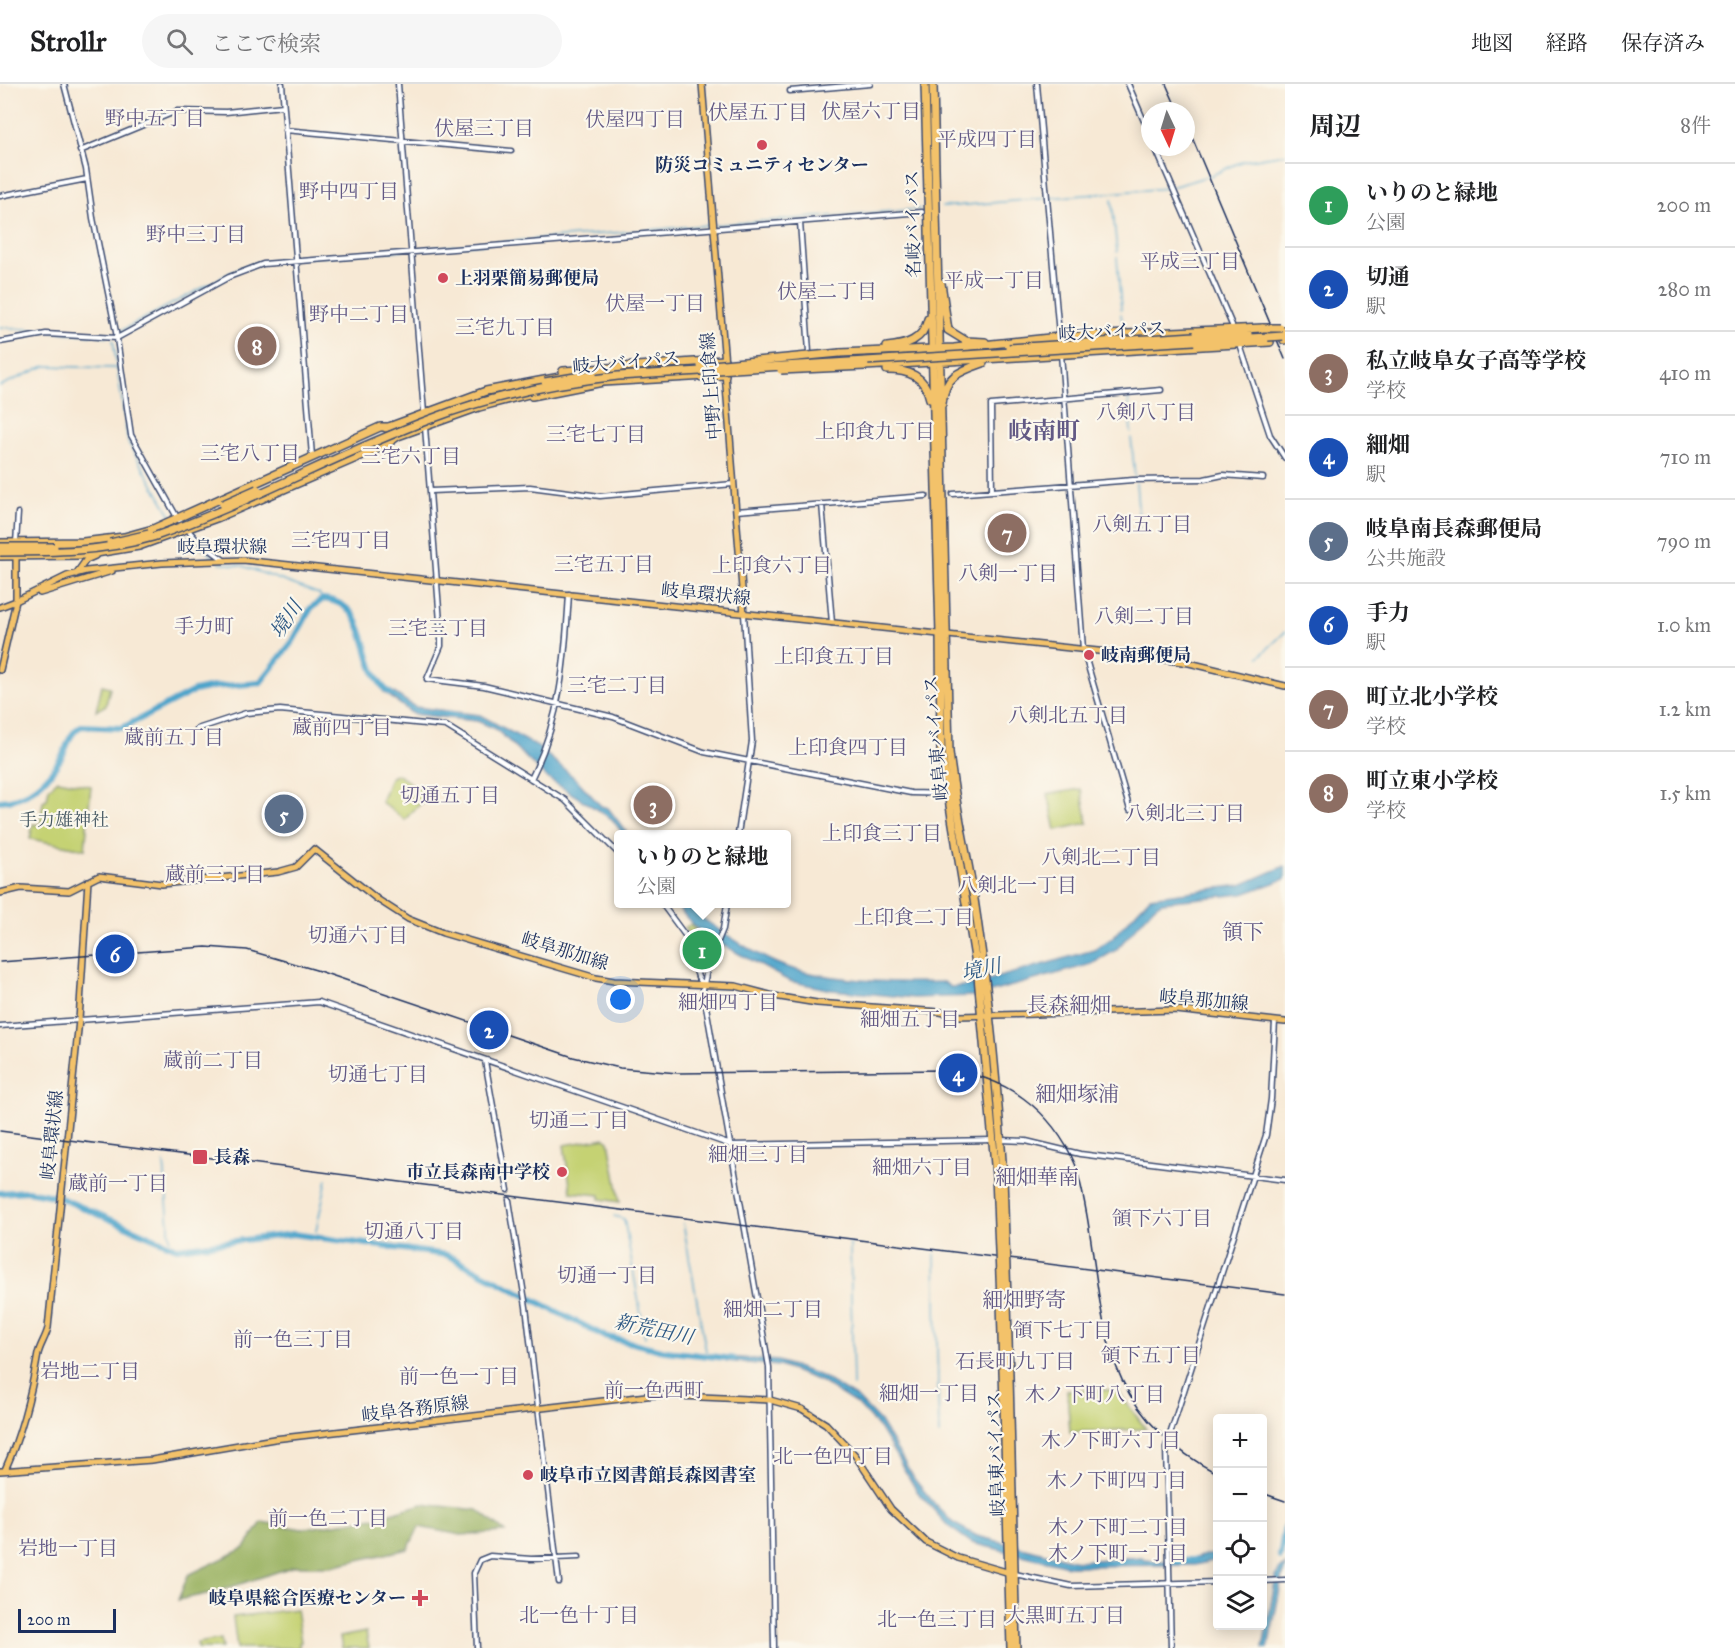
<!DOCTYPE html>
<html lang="ja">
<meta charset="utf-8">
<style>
:root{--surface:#fff;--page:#f6f6f6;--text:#202124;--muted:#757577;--line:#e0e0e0;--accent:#d1495b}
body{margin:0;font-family:"IM FELL Great Primer","Noto Serif JP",serif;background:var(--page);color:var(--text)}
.controls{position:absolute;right:18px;bottom:18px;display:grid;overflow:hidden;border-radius:6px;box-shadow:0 3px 15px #0003}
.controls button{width:54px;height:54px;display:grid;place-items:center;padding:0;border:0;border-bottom:2px solid var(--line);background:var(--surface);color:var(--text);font:30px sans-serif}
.compass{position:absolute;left:1141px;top:18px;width:54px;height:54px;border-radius:50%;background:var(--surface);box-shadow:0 3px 15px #0003;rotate:176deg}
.scale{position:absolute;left:18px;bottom:15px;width:98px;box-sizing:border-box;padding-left:6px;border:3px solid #1b2f5e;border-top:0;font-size:16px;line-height:21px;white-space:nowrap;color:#1b2f5e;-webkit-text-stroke:4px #fbf7ec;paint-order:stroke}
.you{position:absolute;left:621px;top:916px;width:21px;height:21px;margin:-15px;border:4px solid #fff;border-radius:50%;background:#1a73e8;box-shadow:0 0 0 9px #1a73e833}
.badge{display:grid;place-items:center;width:39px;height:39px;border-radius:50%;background:var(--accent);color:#fff;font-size:20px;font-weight:700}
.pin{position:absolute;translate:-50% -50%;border:3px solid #fff;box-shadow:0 2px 6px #0006}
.popup{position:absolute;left:614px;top:746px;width:177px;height:78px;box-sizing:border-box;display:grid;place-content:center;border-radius:6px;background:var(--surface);filter:drop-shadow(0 2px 4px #0005);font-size:20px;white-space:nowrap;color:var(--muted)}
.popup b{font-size:22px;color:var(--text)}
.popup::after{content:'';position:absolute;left:50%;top:100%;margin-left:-12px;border:12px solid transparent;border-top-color:var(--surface)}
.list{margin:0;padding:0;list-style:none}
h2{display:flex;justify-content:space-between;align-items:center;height:78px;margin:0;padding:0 24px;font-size:26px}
h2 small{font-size:20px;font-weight:400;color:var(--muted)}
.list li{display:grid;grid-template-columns:39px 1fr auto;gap:18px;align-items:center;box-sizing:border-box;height:84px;padding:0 24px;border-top:2px solid var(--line)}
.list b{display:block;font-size:22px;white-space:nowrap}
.list p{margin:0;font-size:20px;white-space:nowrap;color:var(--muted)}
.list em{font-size:20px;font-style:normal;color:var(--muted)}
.icon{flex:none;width:33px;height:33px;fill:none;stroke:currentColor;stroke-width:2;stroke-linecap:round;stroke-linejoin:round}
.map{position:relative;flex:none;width:1285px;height:1564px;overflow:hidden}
header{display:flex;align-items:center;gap:36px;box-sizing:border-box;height:84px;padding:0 30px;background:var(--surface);border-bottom:2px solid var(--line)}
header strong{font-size:28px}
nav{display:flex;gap:33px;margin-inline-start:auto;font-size:21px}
.search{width:420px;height:54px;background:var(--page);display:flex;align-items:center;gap:15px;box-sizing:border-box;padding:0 21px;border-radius:33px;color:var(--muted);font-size:22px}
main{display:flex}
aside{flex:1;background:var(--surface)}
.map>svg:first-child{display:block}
.green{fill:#c5d273;stroke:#708068;stroke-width:1.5}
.forest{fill:#9cb465;stroke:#5c7262;stroke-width:1.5}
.water{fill:#4ea4cb;stroke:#346a94;stroke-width:1.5}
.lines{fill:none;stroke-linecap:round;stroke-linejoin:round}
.stream{stroke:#4ea4cb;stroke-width:1.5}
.river{stroke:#4ea4cb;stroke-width:6}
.minor-tunnel{stroke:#cbc4bd;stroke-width:4;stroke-dasharray:4 2;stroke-linecap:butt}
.minor-casing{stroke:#3c4b70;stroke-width:7}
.major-casing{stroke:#3c4b70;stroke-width:8}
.highway-casing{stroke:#3c4b70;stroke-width:10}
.minor{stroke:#fff;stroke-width:4}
.major{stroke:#f3c26a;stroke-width:5}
.highway{stroke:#f3c26a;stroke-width:7}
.rail{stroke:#1b2f5e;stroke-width:1.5}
.highway-bridge-casing{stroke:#3c4b70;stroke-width:10;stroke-linecap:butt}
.highway-bridge{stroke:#f3c26a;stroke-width:7}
.poi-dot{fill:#d1495b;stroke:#fbf7ec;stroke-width:2}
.labels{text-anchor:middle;stroke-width:4.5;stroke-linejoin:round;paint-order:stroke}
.poi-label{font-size:18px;font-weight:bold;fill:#1b2f5e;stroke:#fbf7ec;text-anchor:start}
.street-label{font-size:18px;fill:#1b2f5e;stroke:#fbf7ec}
.park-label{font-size:18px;fill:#465863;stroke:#fbf7ec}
.neighbourhood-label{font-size:20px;fill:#625985;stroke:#fbf7ec}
.water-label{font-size:20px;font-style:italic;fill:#2d5884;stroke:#fbf7ec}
.quarter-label{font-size:21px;fill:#625985;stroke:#fbf7ec}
.district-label{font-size:24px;font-weight:bold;fill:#625985;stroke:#fbf7ec}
</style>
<header>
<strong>Strollr</strong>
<div class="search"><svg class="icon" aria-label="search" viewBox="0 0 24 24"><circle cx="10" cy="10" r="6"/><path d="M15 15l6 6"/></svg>ここで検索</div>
<nav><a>地図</a><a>経路</a><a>保存済み</a></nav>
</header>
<main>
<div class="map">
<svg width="1285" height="1564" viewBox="0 0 1285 1564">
<rect width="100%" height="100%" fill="#fbf7ec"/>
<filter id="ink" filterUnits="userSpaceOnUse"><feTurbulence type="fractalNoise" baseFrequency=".0167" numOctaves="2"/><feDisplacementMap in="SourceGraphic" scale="12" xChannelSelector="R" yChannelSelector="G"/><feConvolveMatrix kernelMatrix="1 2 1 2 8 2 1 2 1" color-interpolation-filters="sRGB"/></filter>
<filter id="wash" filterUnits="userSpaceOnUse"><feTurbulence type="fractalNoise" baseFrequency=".008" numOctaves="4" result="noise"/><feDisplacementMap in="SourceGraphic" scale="24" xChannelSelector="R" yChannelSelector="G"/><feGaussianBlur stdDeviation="1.35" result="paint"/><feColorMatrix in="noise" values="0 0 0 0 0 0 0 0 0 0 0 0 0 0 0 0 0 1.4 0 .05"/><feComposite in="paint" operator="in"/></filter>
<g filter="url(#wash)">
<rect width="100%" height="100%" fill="#f7e9d5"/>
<path class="green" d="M102,601l8,2 -4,18 -10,6z
M397,690l31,21c-8,11 -16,15 -23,25l-24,-18 9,-24z
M58,696l33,6 -6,63 -55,-10 3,-15 7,1 3,-24 4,-2 2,-11z
M1081,705l7,34 -32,7 -8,-36z
M691,840l7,10 16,10 -13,29 -9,-33 -7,-12z
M605,1054l4,3 11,61 -20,-3v-4l-29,-3 -7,-47z
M1067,1306h50l29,39 -76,3z
M296,1525l5,33 -2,1v5h-62l-4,-31z
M366,1548l3,16h-27l-2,-11z
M221,1555l1,9h-24l-1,-5z"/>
<path class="forest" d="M422,1420l56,6 27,22 -44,3 -42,-8 -11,22 -77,17h-36l-79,26 -38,8 10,-25 57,-27 17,-26 40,7 72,-11z"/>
<path class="water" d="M387,604l28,19 65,8 58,32 40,34 23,25 7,2 20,26h-5l-11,-15 -65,-41 -51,-49 -19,-8 -64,-7 -30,-23z
M1285,782v13l-42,15 -81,8 -8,5 -38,43 -24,14 -116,32 -62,2 -82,-8 -43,-9 -79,-43 -15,-11 -20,-23h10c20,18 66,48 91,59 41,18 123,20 168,19l6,5 17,-1 127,-36 18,-12 38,-41 91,-12z
M727,1273l51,4 43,15 36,22 23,24 35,58 19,23 19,20 24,13 100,25 65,-4 3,3 38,2 22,-7h12v5l-22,5 -127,1 -96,-23 -24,-17 -31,-35 -37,-62 -22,-24 -38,-24 -41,-15 -52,-5z
M1285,1481l-17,83h-5l13,-72 4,-8z"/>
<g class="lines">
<path class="stream" d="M1112,115l5,53
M942,123l226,-19 44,-13 31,-14 42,-7
M715,141l205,-16
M418,165l292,-24
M1117,173l4,52
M298,174l105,-8
M1121,230l2,14
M0,243l107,9
M119,248l119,-63 21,-7 34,-3
M113,256l15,102 44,75
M0,302l45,-20 70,2
M1128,311l3,37
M1131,354l4,39
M1136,399l3,36
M1139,440l1,9
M183,449l34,27
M220,479l23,3 76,28 4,5
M1259,573l26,-25
M164,1079l6,76
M614,1132l10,3 21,118
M683,1139l23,128
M316,1147l11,-52
M850,1159l3,143
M935,1171l4,180"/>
<path class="river" d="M0,717c26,0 49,-22 61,-43 7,-11 7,-24 20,-32l41,2 72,-37 19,-4 47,-4 33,-42 18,-33 12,-9c54,6 33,70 67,94
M0,1109l27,-2 31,6 119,51 116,-14 154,21 157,81 61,15 69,8
M1280,1473l5,-31
M1169,1477l25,-1"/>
</g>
</g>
<g filter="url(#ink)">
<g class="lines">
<path class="minor-tunnel" d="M926,412l27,-2"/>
<g class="minor-casing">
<path id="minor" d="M64,0l22,85 7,49 23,114 15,103 47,84 19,21 27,20
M282,0l30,372
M398,0l26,329
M1037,0l23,262
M1128,0l22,51
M790,7l80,-7
M285,46l226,21
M1155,63l77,178
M80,67l97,-40 49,1 57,-6
M0,112l87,-17
M800,138l9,130
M0,258l46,-8 71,4 112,-61 34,-13 659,-52
M1241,264l29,87 15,23
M1061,270l22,295 47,161
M425,343l16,208v11l-14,33 57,7 129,31 91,35 207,41 39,1
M431,407l99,-4 70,9 133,-12
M992,407l-1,-86 170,-15
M953,410l180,-14 71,-1 19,-4 40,3
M822,420l10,119
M736,427l190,-15
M16,459l2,-30
M197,645l49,-16 34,-3 166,16 119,74 53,53
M531,695c30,-60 34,-118 38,-185
M738,750l14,-93 -8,-127
M662,820l25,34 11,39 4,6
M727,820l-4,25 -15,36 -5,24 66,378 5,281
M0,942l319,-24 412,143 263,-5
M485,977l23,129
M1001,1056l25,1 54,13 205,26
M509,1116l17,107 33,275
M1015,1490l56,12 147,-4
M1262,1497l23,-1
M477,1564l-3,-75 6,-13 10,-4 41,3 48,-2
M1171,1564l-5,-201 100,-312 5,-36 4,-78"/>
</g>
<g class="major-casing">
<path id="major" d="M702,0l23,280
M725,289l19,241
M76,490l10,-14 9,-4
M40,509l72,-22
M16,517l51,-25 19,-5 76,-8 81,-3 883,94 63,9 96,23
M0,523l16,-6v-45
M0,586l16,-69
M0,809l21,-5 48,3 30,-15 63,8 116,-12 18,-5 18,-18 63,50 31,20 35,14 153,45 18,3 122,5 38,10 43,7 123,9 20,4 216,-6 109,12
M5,1386c17,-38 26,-75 33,-116 2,-9 8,-17 10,-26l31,-308 9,-139
M0,1387l152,-11 122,-21 381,-44 115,5 32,9 24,15 29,31 36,54 35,33 32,16 52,15"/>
</g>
<g class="highway-casing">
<path id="highway" d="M925,0l15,550 1,117 37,225 18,200
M933,0l16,668c5,45 15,89 23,134 15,96 25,193 31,290
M941,199l7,47 18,11 19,1
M1281,247h4
M1194,252l54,-3
M1284,256h1
M1194,257l74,-4
M887,263c19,-2 36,-6 41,-28
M840,269l114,-5 105,-11 204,-9
M865,282l405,-24
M887,286c22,0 38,6 43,29
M563,287l161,-11
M588,289l30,-1
M532,312l71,-14 122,-7
M942,320c2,-28 18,-33 41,-41
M424,333l21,-7 9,3
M386,344l100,-37 85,-16
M395,353l84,-30 57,-15
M0,459l83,-1 41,-5 29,-8 227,-102h8
M0,472l84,-1 55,-9 80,-29 165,-71 14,-10
M1007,1216l9,348
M1001,1217l10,347"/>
</g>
<use href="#minor" class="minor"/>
<use href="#major" class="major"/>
<use href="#highway" class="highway"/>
<path class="rail" d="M1166,0l12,27
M1186,39l99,236
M0,878l206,-15 41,3 69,20 257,87 47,11 58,5 265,-3c62,4 109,40 133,96 35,126 2,234 142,308
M0,1047l92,12
M85,1058l1200,152
M1262,1409l23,8"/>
<g class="highway-bridge-casing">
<path id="highway-bridge" d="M1263,244h17
M1268,253l15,-1
M1009,264l185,-12
M701,282l139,-13
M781,286l84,-4
M545,298l48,-8
M223,420l34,-15
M110,459l39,-9
M0,463h54
M0,468c52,0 102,0 153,-15 95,-33 183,-83 278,-118 60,-23 123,-36 187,-43l576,-35
M996,1092l5,125
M1003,1092l4,124"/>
</g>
<use href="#highway-bridge" class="highway-bridge"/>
</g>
</g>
<g class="poi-dot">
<circle cx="762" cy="61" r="6"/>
<circle cx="443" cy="194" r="6"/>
<circle cx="1089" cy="571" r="6"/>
<rect x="192" y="1065" width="16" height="16" rx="3"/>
<circle cx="562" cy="1088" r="6"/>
<circle cx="528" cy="1391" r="6"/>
<path d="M417 1505h6v6h6v6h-6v6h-6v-6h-6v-6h6z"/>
</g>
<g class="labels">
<g class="poi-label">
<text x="762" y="87" text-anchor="middle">防災コミュニティセンター</text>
<text x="455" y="200">上羽栗簡易郵便局</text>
<text x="1101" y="577">岐南郵便局</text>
<text x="214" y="1079">長森</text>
<text x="550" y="1094" text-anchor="end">市立長森南中学校</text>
<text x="540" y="1397">岐阜市立図書館長森図書室</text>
<text x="406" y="1520" text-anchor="end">岐阜県総合医療センター</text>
</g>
<g class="street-label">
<text transform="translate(913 140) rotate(-91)" y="6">名岐バイパス</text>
<text transform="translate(1112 247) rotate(-3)" y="6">岐大バイパス</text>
<text transform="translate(626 278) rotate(-5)" y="6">岐大バイパス</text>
<text transform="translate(711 302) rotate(-94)" y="6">中野上印食線</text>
<text x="222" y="469">岐阜環状線</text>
<text transform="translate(706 510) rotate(6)" y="6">岐阜環状線</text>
<text transform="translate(936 654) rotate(-95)" y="6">岐阜東バイパス</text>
<text transform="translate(565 867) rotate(17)" y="6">岐阜那加線</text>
<text transform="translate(1204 916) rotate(5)" y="6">岐阜那加線</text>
<text transform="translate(52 1051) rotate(-84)" y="6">岐阜環状線</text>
<text transform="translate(415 1325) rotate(-7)" y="6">岐阜各務原線</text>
<text transform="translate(996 1370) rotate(-92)" y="6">岐阜東バイパス</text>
</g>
<g class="park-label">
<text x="64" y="742">手力雄神社</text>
</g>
<g class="neighbourhood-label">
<text x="871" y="34">伏屋六丁目</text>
<text x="758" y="35">伏屋五丁目</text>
<text x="155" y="41">野中五丁目</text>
<text x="635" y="42">伏屋四丁目</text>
<text x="484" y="51">伏屋三丁目</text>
<text x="987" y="62">平成四丁目</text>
<text x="349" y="114">野中四丁目</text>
<text x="196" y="157">野中三丁目</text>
<text x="1190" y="184">平成三丁目</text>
<text x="994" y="203">平成一丁目</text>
<text x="827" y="214">伏屋二丁目</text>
<text x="655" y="226">伏屋一丁目</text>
<text x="359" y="237">野中二丁目</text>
<text x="505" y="250">三宅九丁目</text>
<text x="1146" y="335">八剣八丁目</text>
<text x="875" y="354">上印食九丁目</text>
<text x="596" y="357">三宅七丁目</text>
<text x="250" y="376">三宅八丁目</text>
<text x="411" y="379">三宅六丁目</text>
<text x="1142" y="447">八剣五丁目</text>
<text x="341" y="463">三宅四丁目</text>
<text x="604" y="487">三宅五丁目</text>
<text x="772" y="488">上印食六丁目</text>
<text x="1008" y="496">八剣一丁目</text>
<text x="1144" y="539">八剣二丁目</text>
<text x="204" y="549">手力町</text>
<text x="438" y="551">三宅三丁目</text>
<text x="834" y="579">上印食五丁目</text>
<text x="617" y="608">三宅二丁目</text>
<text x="1068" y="638">八剣北五丁目</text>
<text x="342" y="650">蔵前四丁目</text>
<text x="174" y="660">蔵前五丁目</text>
<text x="848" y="670">上印食四丁目</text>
<text x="450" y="718">切通五丁目</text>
<text x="1185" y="736">八剣北三丁目</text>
<text x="882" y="756">上印食三丁目</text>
<text x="1101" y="780">八剣北二丁目</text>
<text x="215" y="797">蔵前三丁目</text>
<text x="1017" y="808">八剣北一丁目</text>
<text x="914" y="840">上印食二丁目</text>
<text x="358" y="858">切通六丁目</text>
<text x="728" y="925">細畑四丁目</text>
<text x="910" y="942">細畑五丁目</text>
<text x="213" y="983">蔵前二丁目</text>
<text x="378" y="997">切通七丁目</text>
<text x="579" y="1043">切通二丁目</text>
<text x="758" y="1077">細畑三丁目</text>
<text x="922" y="1090">細畑六丁目</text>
<text x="118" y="1106">蔵前一丁目</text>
<text x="1162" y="1141">領下六丁目</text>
<text x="414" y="1154">切通八丁目</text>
<text x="607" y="1198">切通一丁目</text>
<text x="773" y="1232">細畑二丁目</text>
<text x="1063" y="1253">領下七丁目</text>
<text x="293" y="1262">前一色三丁目</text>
<text x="1151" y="1278">領下五丁目</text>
<text x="1015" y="1284">石長町九丁目</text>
<text x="90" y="1294">岩地二丁目</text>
<text x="459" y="1299">前一色一丁目</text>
<text x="654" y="1313">前一色西町</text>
<text x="929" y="1316">細畑一丁目</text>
<text x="1095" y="1317">木ノ下町八丁目</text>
<text x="1111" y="1363">木ノ下町六丁目</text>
<text x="833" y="1379">北一色四丁目</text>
<text x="1117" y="1403">木ノ下町四丁目</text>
<text x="328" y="1441">前一色二丁目</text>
<text x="1118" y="1450">木ノ下町二丁目</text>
<text x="68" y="1471">岩地一丁目</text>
<text x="1118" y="1476">木ノ下町一丁目</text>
<text x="579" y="1538">北一色十丁目</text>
<text x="1065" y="1538">大黒町五丁目</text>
<text x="937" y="1542">北一色三丁目</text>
</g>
<g class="water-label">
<text transform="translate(286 535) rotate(-56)" y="7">境川</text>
<text transform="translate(981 885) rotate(-12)" y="7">境川</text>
<text transform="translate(654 1245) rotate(12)" y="7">新荒田川</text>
</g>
<g class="quarter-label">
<text x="1243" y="855">領下</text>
<text x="1069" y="928">長森細畑</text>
<text x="1077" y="1017">細畑塚浦</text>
<text x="1037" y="1100">細畑華南</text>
<text x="1024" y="1223">細畑野寄</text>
</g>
<g class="district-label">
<text x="1044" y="355">岐南町</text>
</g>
</g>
</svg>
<div class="controls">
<button>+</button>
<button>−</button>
<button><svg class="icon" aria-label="locate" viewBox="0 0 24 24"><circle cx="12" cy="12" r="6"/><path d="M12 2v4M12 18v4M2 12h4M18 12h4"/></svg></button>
<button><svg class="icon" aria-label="layers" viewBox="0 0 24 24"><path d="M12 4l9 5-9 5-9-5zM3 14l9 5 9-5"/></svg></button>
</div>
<svg class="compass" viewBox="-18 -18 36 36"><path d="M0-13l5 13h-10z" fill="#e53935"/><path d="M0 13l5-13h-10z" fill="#757577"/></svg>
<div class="scale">200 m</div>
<div class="you"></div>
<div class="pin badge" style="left:702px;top:866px;background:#2e9e5b">1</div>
<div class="popup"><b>いりのと緑地</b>公園</div>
<div class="pin badge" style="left:489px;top:946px;background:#1a4fb4">2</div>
<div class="pin badge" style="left:653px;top:721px;background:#8d6e63">3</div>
<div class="pin badge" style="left:958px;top:989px;background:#1a4fb4">4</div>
<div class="pin badge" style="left:284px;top:730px;background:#5c6f8a">5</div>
<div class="pin badge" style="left:115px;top:870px;background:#1a4fb4">6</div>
<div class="pin badge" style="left:1007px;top:449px;background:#8d6e63">7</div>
<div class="pin badge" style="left:257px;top:262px;background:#8d6e63">8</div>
</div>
<aside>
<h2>周辺<small>8件</small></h2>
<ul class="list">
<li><span class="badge" style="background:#2e9e5b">1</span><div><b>いりのと緑地</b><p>公園</p></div><em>200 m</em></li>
<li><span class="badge" style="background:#1a4fb4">2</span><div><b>切通</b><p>駅</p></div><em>280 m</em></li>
<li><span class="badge" style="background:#8d6e63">3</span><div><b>私立岐阜女子高等学校</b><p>学校</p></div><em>410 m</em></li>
<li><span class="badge" style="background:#1a4fb4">4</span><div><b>細畑</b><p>駅</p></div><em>710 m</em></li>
<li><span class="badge" style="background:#5c6f8a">5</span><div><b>岐阜南長森郵便局</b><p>公共施設</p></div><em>790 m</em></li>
<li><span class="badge" style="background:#1a4fb4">6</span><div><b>手力</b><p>駅</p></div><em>1.0 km</em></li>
<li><span class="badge" style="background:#8d6e63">7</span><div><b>町立北小学校</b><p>学校</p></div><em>1.2 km</em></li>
<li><span class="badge" style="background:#8d6e63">8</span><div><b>町立東小学校</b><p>学校</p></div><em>1.5 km</em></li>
</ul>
</aside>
</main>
